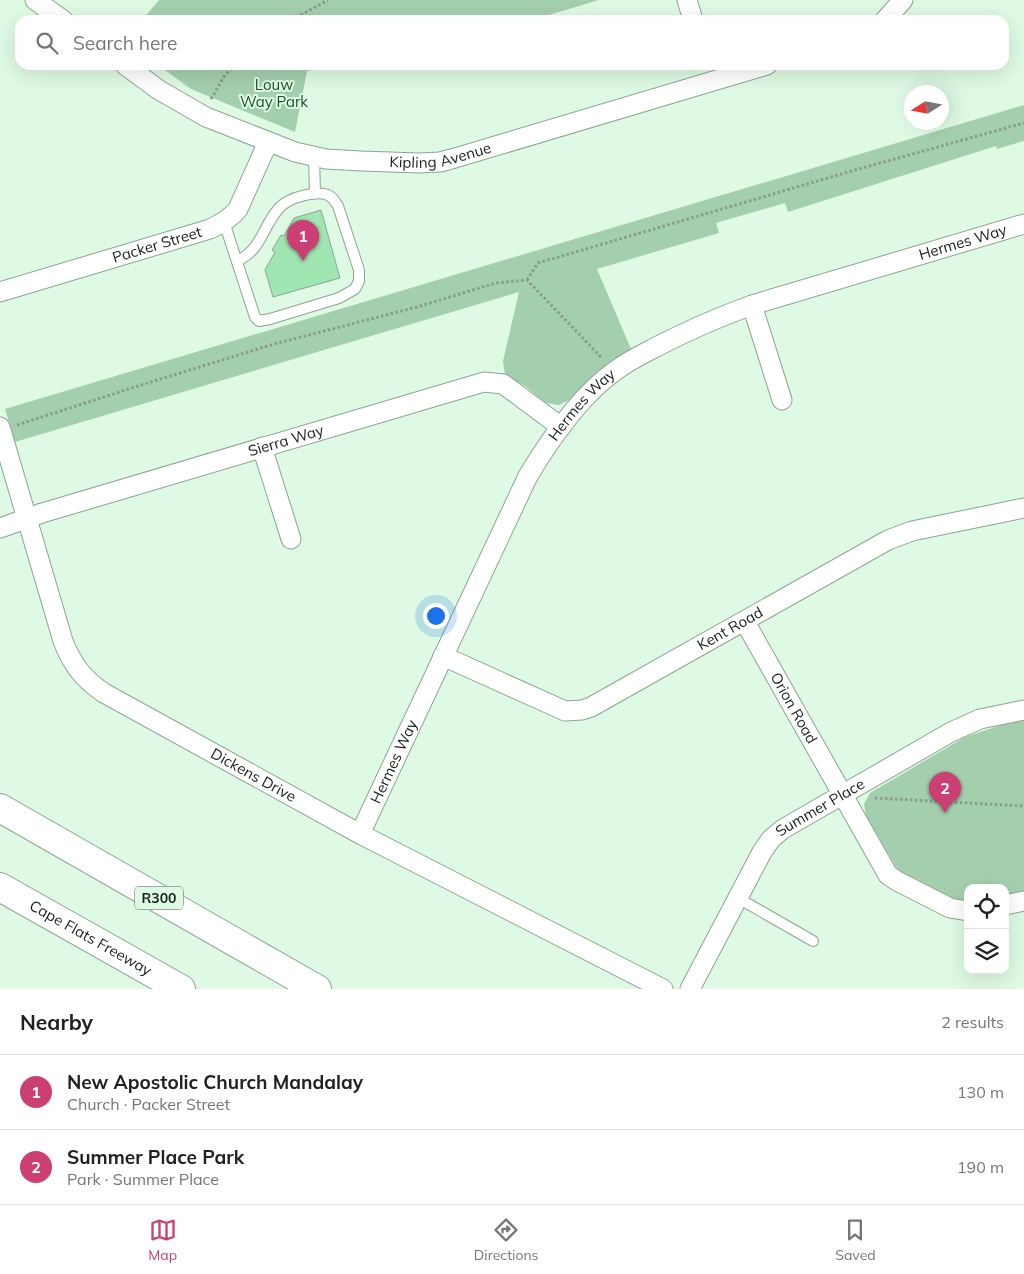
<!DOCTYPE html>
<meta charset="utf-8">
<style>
:root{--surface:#fff;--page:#f6f6f6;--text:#202124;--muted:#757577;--line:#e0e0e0;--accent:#cb3f73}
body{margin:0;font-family:Mulish,sans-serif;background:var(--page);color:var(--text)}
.controls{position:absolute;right:15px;bottom:15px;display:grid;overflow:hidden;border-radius:10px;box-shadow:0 5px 20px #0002}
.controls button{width:45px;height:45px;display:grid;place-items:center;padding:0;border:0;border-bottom:1px solid var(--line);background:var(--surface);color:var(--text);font:25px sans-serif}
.compass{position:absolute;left:904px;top:85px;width:45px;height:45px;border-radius:50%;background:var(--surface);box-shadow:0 5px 20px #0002;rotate:259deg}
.you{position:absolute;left:435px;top:615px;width:18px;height:18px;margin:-12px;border:4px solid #fff;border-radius:50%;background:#1a73e8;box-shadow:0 0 0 8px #1a73e833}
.badge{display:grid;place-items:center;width:32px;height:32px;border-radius:50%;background:var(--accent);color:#fff;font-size:16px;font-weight:700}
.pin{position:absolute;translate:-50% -41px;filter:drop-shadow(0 1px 2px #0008)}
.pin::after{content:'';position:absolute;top:26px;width:18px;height:15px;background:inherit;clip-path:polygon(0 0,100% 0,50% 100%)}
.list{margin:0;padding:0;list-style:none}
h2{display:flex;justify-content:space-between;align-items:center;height:65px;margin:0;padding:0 20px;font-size:21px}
h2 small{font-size:16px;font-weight:400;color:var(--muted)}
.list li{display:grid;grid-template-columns:32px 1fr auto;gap:15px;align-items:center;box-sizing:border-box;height:75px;padding:0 20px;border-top:1px solid var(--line)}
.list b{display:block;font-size:19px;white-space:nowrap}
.list p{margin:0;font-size:16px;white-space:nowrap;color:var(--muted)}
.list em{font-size:16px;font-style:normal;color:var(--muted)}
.icon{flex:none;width:28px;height:28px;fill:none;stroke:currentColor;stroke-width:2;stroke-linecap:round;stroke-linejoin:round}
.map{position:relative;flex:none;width:1024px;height:989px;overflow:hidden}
.search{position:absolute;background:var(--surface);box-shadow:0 5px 20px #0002;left:15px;right:15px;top:15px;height:55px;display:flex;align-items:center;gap:12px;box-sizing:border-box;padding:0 18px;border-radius:15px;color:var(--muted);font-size:19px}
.sheet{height:215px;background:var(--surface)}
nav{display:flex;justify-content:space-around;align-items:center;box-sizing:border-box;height:70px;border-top:1px solid var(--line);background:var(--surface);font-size:14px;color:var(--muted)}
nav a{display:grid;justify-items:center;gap:2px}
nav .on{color:var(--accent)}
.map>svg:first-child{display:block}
.green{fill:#a4cfae}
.building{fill:#a0e6b2;stroke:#8ca592}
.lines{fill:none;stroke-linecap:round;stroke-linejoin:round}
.lane-casing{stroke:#8ba591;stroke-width:12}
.street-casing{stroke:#8ba591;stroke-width:21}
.highway-casing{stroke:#8ba591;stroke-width:30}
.path{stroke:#889c8d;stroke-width:3;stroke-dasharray:2.5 2.5;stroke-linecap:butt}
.lane{stroke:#fff;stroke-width:10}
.street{stroke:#fff;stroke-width:19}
.highway{stroke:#fff;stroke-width:28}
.labels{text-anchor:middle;stroke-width:4;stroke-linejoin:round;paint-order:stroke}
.shield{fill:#defae4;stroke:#536156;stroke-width:1}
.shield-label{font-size:14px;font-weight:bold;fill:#172019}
.park-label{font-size:15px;fill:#1e502f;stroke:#defae4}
.street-label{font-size:15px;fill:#172019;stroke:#defae4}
</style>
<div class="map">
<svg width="1024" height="989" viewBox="0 0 1024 989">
<rect width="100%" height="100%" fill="#defae4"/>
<path class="green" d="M159,0h440l-67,20h-390z
M158,65h186l-37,6 -12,61 -104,-43z
M1024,105v36l-27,8 -1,-3 -208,66 -3,-9 -69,20 3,10 -122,36 34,80 -37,27 -21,22 -14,7 -13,-2 -21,-17 -20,-11 -2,-14 16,-69 -504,150 -10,-33z
M1024,720v173l-19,3v-8h-37v15l-13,-1 -56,-30 -33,-56 -2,-12 6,-11 95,-56 36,-12z"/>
<path class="building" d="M321,210l19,68 -67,19 -8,-27 10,-18 -3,-2 9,-15 3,1 10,-18z"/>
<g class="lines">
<g class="lane-casing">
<path id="lane" d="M314,156l1,38
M224,222l31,95 4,4 11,-2 69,-21 16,-9 4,-8v-11l-21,-64c-3,-4 -5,-9 -10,-11 -13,-5 -39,3 -48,12 -18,19 -17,42 -43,54
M738,898l75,43"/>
</g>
<g class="street-casing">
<g id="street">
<path d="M35,0l28,20"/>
<path d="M687,0l6,20"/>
<path d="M885,20l18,-20"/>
<path id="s1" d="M125,65l34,25 47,27 89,35 31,7 35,2 58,2 21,-1 15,-4 312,-93"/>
<path id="s2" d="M0,292l210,-63c11,-5 20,-10 28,-20l30,-67"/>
<path d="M752,305l30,95"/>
<path id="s3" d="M0,427l63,214c9,23 20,38 41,52l256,141 303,155"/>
<path d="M262,447l29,92"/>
<path id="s4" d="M0,528l42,-15 442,-131 19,2 58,43"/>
<path id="s5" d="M745,622l143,253 9,6 53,27 18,3"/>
<path id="s6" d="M443,656l122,55 17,-1 9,-3 297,-167 24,-9 112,-23"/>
<path id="s7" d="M360,834l168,-358c21,-35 53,-81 87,-105 13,-10 28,-17 43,-25 31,-16 61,-29 94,-41l272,-81"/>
<path d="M1005,905l19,-4"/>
<path id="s8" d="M690,989l72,-137 9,-13 12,-10 168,-97 29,-13 44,-9"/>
</g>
</g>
<g class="highway-casing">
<g id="highway">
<path d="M0,808l317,181"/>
<path id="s9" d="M0,887l181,102"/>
</g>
</g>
<path class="path" d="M292,20l36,-20
M211,99l14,-24 11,-10
M527,280l11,-17 310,-91 176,-49
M17,425l121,-39 136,-42 143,-37 79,-24 31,-3 75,78
M875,798l149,8"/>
<use href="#lane" class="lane"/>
<use href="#street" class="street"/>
<use href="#highway" class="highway"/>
</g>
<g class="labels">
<rect class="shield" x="135" y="886.5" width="48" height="23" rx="4"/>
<g class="shield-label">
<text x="159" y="903">R300</text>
</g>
<g class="park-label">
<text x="274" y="90">Louw<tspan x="274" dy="17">Way Park</tspan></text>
</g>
<g class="street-label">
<text dy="5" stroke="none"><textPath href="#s1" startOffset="339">Kipling Avenue</textPath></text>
<text dy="5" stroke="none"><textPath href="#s7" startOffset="905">Hermes Way</textPath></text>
<text dy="5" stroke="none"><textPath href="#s2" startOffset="164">Packer Street</textPath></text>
<text dy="5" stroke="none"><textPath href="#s7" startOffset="485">Hermes Way</textPath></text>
<text dy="5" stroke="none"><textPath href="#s4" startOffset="299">Sierra Way</textPath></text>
<text dy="5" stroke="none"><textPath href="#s6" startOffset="320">Kent Road</textPath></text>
<text dy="5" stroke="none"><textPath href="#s5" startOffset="99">Orion Road</textPath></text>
<text dy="5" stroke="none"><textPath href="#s7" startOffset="80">Hermes Way</textPath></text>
<text dy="5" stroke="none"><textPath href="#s3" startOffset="461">Dickens Drive</textPath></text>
<text dy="5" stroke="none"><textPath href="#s8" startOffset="229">Summer Place</textPath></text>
<text dy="5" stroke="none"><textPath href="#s9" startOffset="104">Cape Flats Freeway</textPath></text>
</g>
</g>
</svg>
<div class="controls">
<button><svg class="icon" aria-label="locate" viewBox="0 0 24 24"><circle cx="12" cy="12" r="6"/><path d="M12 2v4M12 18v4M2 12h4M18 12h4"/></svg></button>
<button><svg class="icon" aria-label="layers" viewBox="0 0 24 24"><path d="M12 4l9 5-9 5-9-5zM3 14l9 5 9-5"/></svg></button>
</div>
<svg class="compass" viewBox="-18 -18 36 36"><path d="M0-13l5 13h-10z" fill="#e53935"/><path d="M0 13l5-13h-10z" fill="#757577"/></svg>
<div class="you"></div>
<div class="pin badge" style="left:303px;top:261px">1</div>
<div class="pin badge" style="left:945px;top:813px">2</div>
<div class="search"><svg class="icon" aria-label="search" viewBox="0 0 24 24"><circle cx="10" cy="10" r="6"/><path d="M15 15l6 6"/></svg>Search here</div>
</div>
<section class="sheet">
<h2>Nearby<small>2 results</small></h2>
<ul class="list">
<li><span class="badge">1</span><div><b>New Apostolic Church Mandalay</b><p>Church · Packer Street</p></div><em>130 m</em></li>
<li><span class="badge">2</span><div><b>Summer Place Park</b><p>Park · Summer Place</p></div><em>190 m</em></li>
</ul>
</section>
<nav>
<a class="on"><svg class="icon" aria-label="map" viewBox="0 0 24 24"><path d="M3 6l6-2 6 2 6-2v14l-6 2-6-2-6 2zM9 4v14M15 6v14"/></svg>Map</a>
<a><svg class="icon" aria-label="directions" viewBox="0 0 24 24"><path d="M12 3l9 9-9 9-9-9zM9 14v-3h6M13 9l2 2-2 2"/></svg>Directions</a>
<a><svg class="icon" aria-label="saved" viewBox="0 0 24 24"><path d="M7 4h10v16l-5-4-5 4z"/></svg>Saved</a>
</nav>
